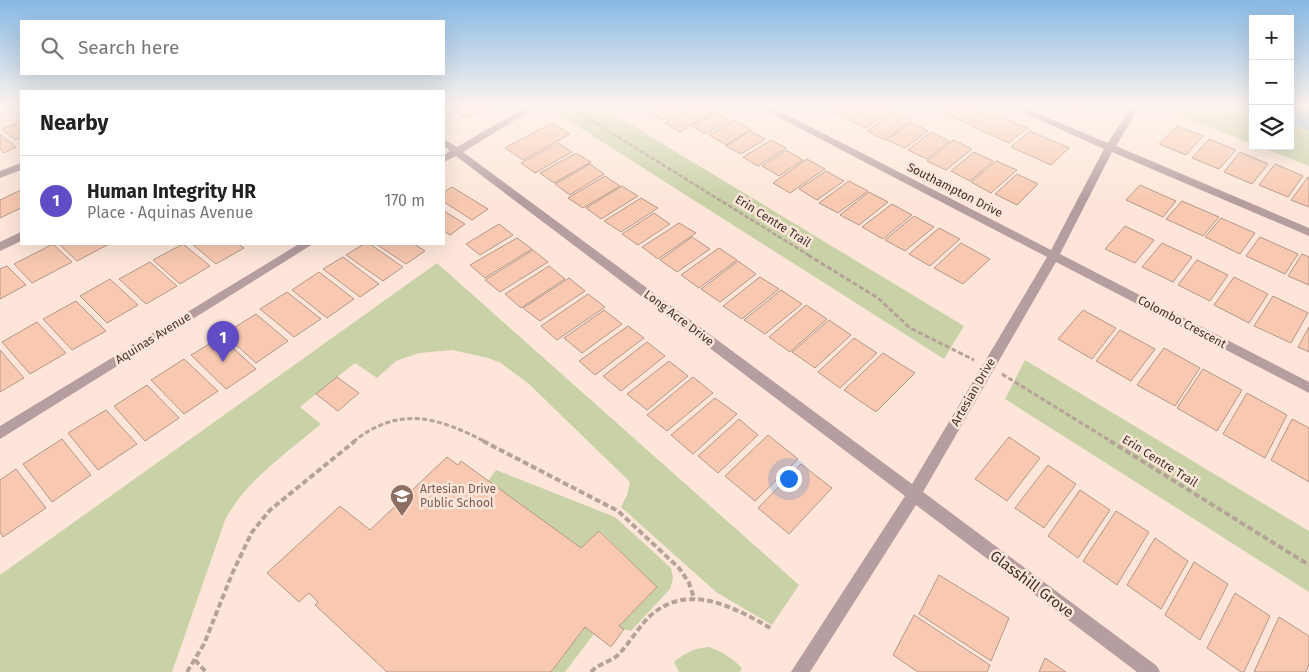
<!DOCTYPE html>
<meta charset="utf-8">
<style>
:root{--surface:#fff;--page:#f2f2f2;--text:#222;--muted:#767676;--line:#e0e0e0;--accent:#624cc5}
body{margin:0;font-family:"Fira Sans",sans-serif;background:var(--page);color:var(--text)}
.controls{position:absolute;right:15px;top:15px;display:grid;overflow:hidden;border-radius:0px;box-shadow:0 5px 20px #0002}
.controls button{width:45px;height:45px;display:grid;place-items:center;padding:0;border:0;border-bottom:1px solid var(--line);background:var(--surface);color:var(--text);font:25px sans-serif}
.you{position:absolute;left:788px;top:478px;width:18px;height:18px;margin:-12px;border:4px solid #fff;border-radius:50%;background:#1a73e8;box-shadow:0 0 0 8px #1a73e833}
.badge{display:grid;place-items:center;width:32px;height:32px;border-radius:50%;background:var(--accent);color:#fff;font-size:16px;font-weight:700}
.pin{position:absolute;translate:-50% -41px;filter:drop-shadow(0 1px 2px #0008)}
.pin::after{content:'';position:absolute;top:26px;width:18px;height:15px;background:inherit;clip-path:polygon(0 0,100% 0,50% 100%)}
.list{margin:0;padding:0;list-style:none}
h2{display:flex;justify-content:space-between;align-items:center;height:65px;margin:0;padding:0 20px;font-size:21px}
h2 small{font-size:16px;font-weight:400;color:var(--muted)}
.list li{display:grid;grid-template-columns:32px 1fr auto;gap:15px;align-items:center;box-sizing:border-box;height:90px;padding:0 20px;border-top:1px solid var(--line)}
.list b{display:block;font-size:19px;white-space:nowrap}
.list p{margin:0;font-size:16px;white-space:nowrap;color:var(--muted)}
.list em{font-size:16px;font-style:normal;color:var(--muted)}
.icon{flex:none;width:28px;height:28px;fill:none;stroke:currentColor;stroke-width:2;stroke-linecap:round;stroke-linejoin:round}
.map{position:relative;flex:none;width:1309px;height:672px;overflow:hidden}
.search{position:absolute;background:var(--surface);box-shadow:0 5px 20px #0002;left:20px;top:20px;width:425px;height:55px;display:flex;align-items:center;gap:12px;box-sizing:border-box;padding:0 18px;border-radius:0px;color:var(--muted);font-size:19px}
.panel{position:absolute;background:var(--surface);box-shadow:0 5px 20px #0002;left:20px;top:90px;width:425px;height:155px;border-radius:0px}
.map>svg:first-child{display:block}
.green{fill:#c9d1a7}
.water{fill:#95c1e0}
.building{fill:#f8c9b0;stroke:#b39789}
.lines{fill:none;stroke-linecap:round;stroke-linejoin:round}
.path-far2{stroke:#b5a398;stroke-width:2.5;stroke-dasharray:4.5 2;stroke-linecap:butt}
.path-far1{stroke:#b5a398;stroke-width:3;stroke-dasharray:5 2.5;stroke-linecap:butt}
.path{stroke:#b5a398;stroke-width:4;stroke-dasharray:6 3;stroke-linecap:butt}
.minor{fill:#b59da0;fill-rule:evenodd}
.labels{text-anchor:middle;stroke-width:5;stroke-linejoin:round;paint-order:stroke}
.street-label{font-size:12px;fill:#3d322b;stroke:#fde6d9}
.education-label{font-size:12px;fill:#785e54;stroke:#fde6d9;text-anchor:start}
.near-street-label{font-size:15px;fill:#3d322b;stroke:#fde6d9}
</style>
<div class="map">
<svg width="1309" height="672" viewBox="0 0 1309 672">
<rect width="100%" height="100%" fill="#fde6d9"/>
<path class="green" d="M561,106h39l364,220 -20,33 -392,-249z
M1168,106h85v38l-87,-34z
M1290,106h19v60l-51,-20h32z
M437,263l362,322 -27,40 -56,-33 -95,-85 6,-12 3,-13 -101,-98 -28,-21 -13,-5 -36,-8 -33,3 -23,8 -19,17 -22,-15 -55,44 21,17c-34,29 -75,56 -96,96l-53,152h-172v-97z
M1025,360l284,171v61l-304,-193z
M496,470l119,47 56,51 2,10 -3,11 -39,42 -5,-1 -7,-4 38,-39 -57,-56 -19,17 -93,-67z
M585,627l9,7 -29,38h-14z
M709,647c14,5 23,11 33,21l-2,4h-61l-5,-10c11,-9 20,-14 35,-15z"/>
<path class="water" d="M1290,107l19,3v20l-19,-7z"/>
<path class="building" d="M448,106h41l2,1 -26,11z
M662,106h27l-26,14 -14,-7z
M695,106h13l8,4 -36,22 -15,-9z
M839,106h28l-21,13 -16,-8z
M870,106h7l12,5 -23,17 -17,-8z
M945,106h22l18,8 -14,11 -33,-14z
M1059,106h28l-9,7z
M715,112l14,8 -24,14 -13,-8z
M893,112l18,8 -26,20 -18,-9z
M992,113l35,15 -18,15 -36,-16z
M734,120l17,9 -25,16 -17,-10z
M21,121v16l-6,3 -13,-11z
M911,122l17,9 -23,17 -18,-8z
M552,123l18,11 -47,26 -18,-12z
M1177,126l26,10 -17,19 -27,-11z
M750,131l15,8 -24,15 -15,-8z
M1030,131l39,17 -18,17 -40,-18z
M931,132l18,9 -22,18 -19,-9z
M0,134l16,13 -12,6 -4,-4z
M1209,139l27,11 -17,19 -27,-11z
M771,140l15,8 -28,18 -15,-9z
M953,140l19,9 -26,21 -19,-9z
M558,143l14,9 -37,21 -14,-10z
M786,150l17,10 -24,16 -17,-10z
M974,152l19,9 -23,20 -19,-10z
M1240,152l28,12 -16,20 -28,-12z
M576,153l15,9 -37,21 -14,-10z
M807,159l18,10 -35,24 -17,-10z
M996,161l21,9 -26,23 -20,-11z
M590,164l14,10 -34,21 -15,-11z
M1275,164l28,12 -15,21 -29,-12z
M826,171l18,10 -27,19 -18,-11z
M1017,174l21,10 -21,21 -22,-11z
M605,176l15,10 -37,22 -15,-10z
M1308,177h1v30l-18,-7z
M849,181l19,10 -30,22 -19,-10z
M1140,185l36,16 -13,16 -37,-17z
M622,186l16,10 -37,23 -15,-11z
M452,187l36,22 -16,11 -28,-18v-10z
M21,190v18l-21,10v-18z
M869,192l19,10 -29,23 -19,-10z
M641,198l17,10 -37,24 -17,-11z
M1182,201l37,16 -16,19 -37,-17z
M892,204l20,11 -29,24 -21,-12z
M444,211l21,13 -15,11 -6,-4z
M654,213l16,11 -32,21 -16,-11z
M914,216l20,11 -29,24 -20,-11z
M1221,218l34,15 -15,21 -35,-17z
M679,223l17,10 -38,26 -16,-12z
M499,224l14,11 -33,20 -14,-11z
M1125,226l29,14 -19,23 -30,-14z
M939,228l21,11 -30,27 -21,-12z
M692,237l18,12 -33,23 -17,-12z
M1260,237l38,17 -13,20 -39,-18z
M517,238l15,11 -47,29 -15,-13z
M961,243l29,16 -27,25 -29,-16z
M1162,243l30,14 -19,25 -31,-15z
M53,244l19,18 -40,21 -18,-19z
M59,244h50l-32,17z
M183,244l27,22 -30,18 -27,-24z
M192,244h46l6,4 -28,16z
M364,244h6l33,23 -20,14 -37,-26z
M376,244h38l11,7 -19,13z
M719,248l18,12 -38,28 -18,-13z
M533,250l15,12 -48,30 -15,-12z
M1302,254l7,3v28l-21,-9z
M343,257l36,27 -19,13 -37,-28z
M1197,260l31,15 -18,26 -32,-16z
M738,261l18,13 -36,28 -19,-13z
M150,262l27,24 -31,18 -27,-25z
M7,266l19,19 -26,14v-30z
M549,266l16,13 -44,29 -16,-14z
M319,272l35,27 -27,19 -35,-28z
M760,277l19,12 -37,30 -19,-13z
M1234,277l34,17 -19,29 -35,-18z
M569,278l16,13 -45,30 -17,-13z
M110,279l28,26 -31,18 -27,-27z
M781,290l21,14 -37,30 -21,-14z
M287,292l34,27 -27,18 -34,-28z
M588,294l17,13 -48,33 -16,-14z
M1273,296l35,17 -17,30 -37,-17z
M76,301l30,30 -34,19 -29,-31z
M806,305l21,14 -37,33 -21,-15z
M604,310l18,14 -40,29 -18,-15z
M1083,310l33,18 -24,31 -34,-20z
M256,314l32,27 -32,22 -32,-29z
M829,320l22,15 -36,33 -23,-16z
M37,322l29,31 -36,21 -28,-32z
M628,326l16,12 -49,37 -16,-14z
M1309,327v25l-11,-5z
M1120,330l35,19 -24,32 -35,-20z
M221,337l35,32 -30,20 -35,-34z
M854,338l23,15 -37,35 -22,-16z
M647,342l18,14 -44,35 -18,-15z
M1164,348l36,20 -25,38 -38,-21z
M0,350l24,28 -24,14z
M883,353l32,20 -39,39 -32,-22z
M184,359l34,32 -34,23 -33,-34z
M669,361l19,15 -41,34 -20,-16z
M1203,369l39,21 -25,41 -40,-23z
M337,377l22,16 -21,18 -22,-17z
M693,377l20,16 -46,38 -20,-16z
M147,385l32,33 -34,23 -31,-35z
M1247,393l40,22 -22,43 -42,-24z
M715,398l22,16 -44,40 -22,-19z
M106,410l31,34 -39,26 -30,-37z
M739,419l19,16 -40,38 -20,-17z
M1292,419l17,9v54l-38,-22z
M768,435l30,24 -43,42 -30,-25z
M1009,437l31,21 -33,43 -32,-22z
M62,439l29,36 -39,27 -29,-38z
M447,457l11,8 3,-4 120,87 18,-17 58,56 -38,39 5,3 -13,18 -26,-20 -34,45h-164l-72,-67 3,-3 -9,-9 -10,9 -32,-29 73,-67 30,24z
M801,464l31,24 -43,46 -31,-26z
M1048,465l28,19 -32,44 -29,-20z
M16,469l30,39 -43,29 -3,-5v-52z
M1080,490l30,20 -32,48 -30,-22z
M1116,511l33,21 -32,53 -34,-24z
M1155,538l33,23 -27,48 -34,-24z
M1194,562l34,22 -28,56 -35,-25z
M939,575l70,43 -18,43 -72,-47z
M1235,593l35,23 -26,56h-3l-34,-24z
M914,615l76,50 -3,7h-69l-25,-17z
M1279,617l30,19v28l-3,8h-52z
M1045,658l21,14h-27z"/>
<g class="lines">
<path class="path-far2" d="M568,106l242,150"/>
<path class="path-far1" d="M808,255l70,43 32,30 64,32
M1002,374l110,68
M353,442c46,-37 84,-25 133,0"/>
<path class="path" d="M483,441l135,70 61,57 10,15 5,15
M1110,441l199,124
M195,660l11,12
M187,672l17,-28 28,-70 20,-42 18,-22 85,-69
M591,672c8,-9 21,-10 29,-19 10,-11 18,-25 29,-36 38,-36 85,-10 123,12"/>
<path class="minor" d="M527,106h11l-75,46 449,332 135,-227 -286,-149 -1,-2h10l281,144 53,-101 -96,-43h12l88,37 24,-37h8l-24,40 193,82v8l-197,-84 -52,102 249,128v11l-253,-131 -133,230 234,174 3,6h-23l-221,-167 -106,167h-19l114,-176 -449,-340 -12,6v-7l6,-4 -6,-5v-7l13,8z
M21,163v7l-21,8v-7z
M21,232v9l-21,10v-9z
M299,244h14l-313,195v-13z"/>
</g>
<linearGradient id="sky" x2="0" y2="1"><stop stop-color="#87b9e5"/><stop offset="0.53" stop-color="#fef4ee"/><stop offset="1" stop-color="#fef4ee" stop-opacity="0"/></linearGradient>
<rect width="1309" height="200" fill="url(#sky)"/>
<defs>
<g id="school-pin" transform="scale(1.25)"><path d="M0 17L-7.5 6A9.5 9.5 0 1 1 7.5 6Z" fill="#8d6e63" stroke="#fde6d9"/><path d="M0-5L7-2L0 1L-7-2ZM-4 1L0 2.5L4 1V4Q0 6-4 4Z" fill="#fff"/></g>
</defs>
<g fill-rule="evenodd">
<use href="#school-pin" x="402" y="496"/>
</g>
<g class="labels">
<g class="street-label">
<text transform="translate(955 190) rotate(27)" y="4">Southampton Drive</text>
<text transform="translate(773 221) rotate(32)" y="4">Erin Centre Trail</text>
<text transform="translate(679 318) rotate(37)" y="4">Long Acre Drive</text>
<text transform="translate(1182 322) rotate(28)" y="4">Colombo Crescent</text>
<text transform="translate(153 338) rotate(-32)" y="4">Aquinas Avenue</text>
<text transform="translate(973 392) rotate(-60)" y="4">Artesian Drive</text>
<text transform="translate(1160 461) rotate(32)" y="4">Erin Centre Trail</text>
</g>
<g class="education-label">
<text x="420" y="493">Artesian Drive<tspan x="420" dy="14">Public School</tspan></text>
</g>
<g class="near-street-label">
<text transform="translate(1032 584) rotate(37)" y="5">Glasshill Grove</text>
</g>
</g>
</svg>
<div class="controls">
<button>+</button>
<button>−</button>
<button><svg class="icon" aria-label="layers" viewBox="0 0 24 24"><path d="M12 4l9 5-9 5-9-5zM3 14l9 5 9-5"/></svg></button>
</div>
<div class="you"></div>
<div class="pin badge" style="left:223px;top:362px">1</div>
<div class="search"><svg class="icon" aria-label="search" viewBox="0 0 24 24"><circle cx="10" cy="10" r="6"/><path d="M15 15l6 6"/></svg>Search here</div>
<section class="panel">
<h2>Nearby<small></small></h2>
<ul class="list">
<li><span class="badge">1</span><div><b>Human Integrity HR</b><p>Place · Aquinas Avenue</p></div><em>170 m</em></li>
</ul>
</section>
</div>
